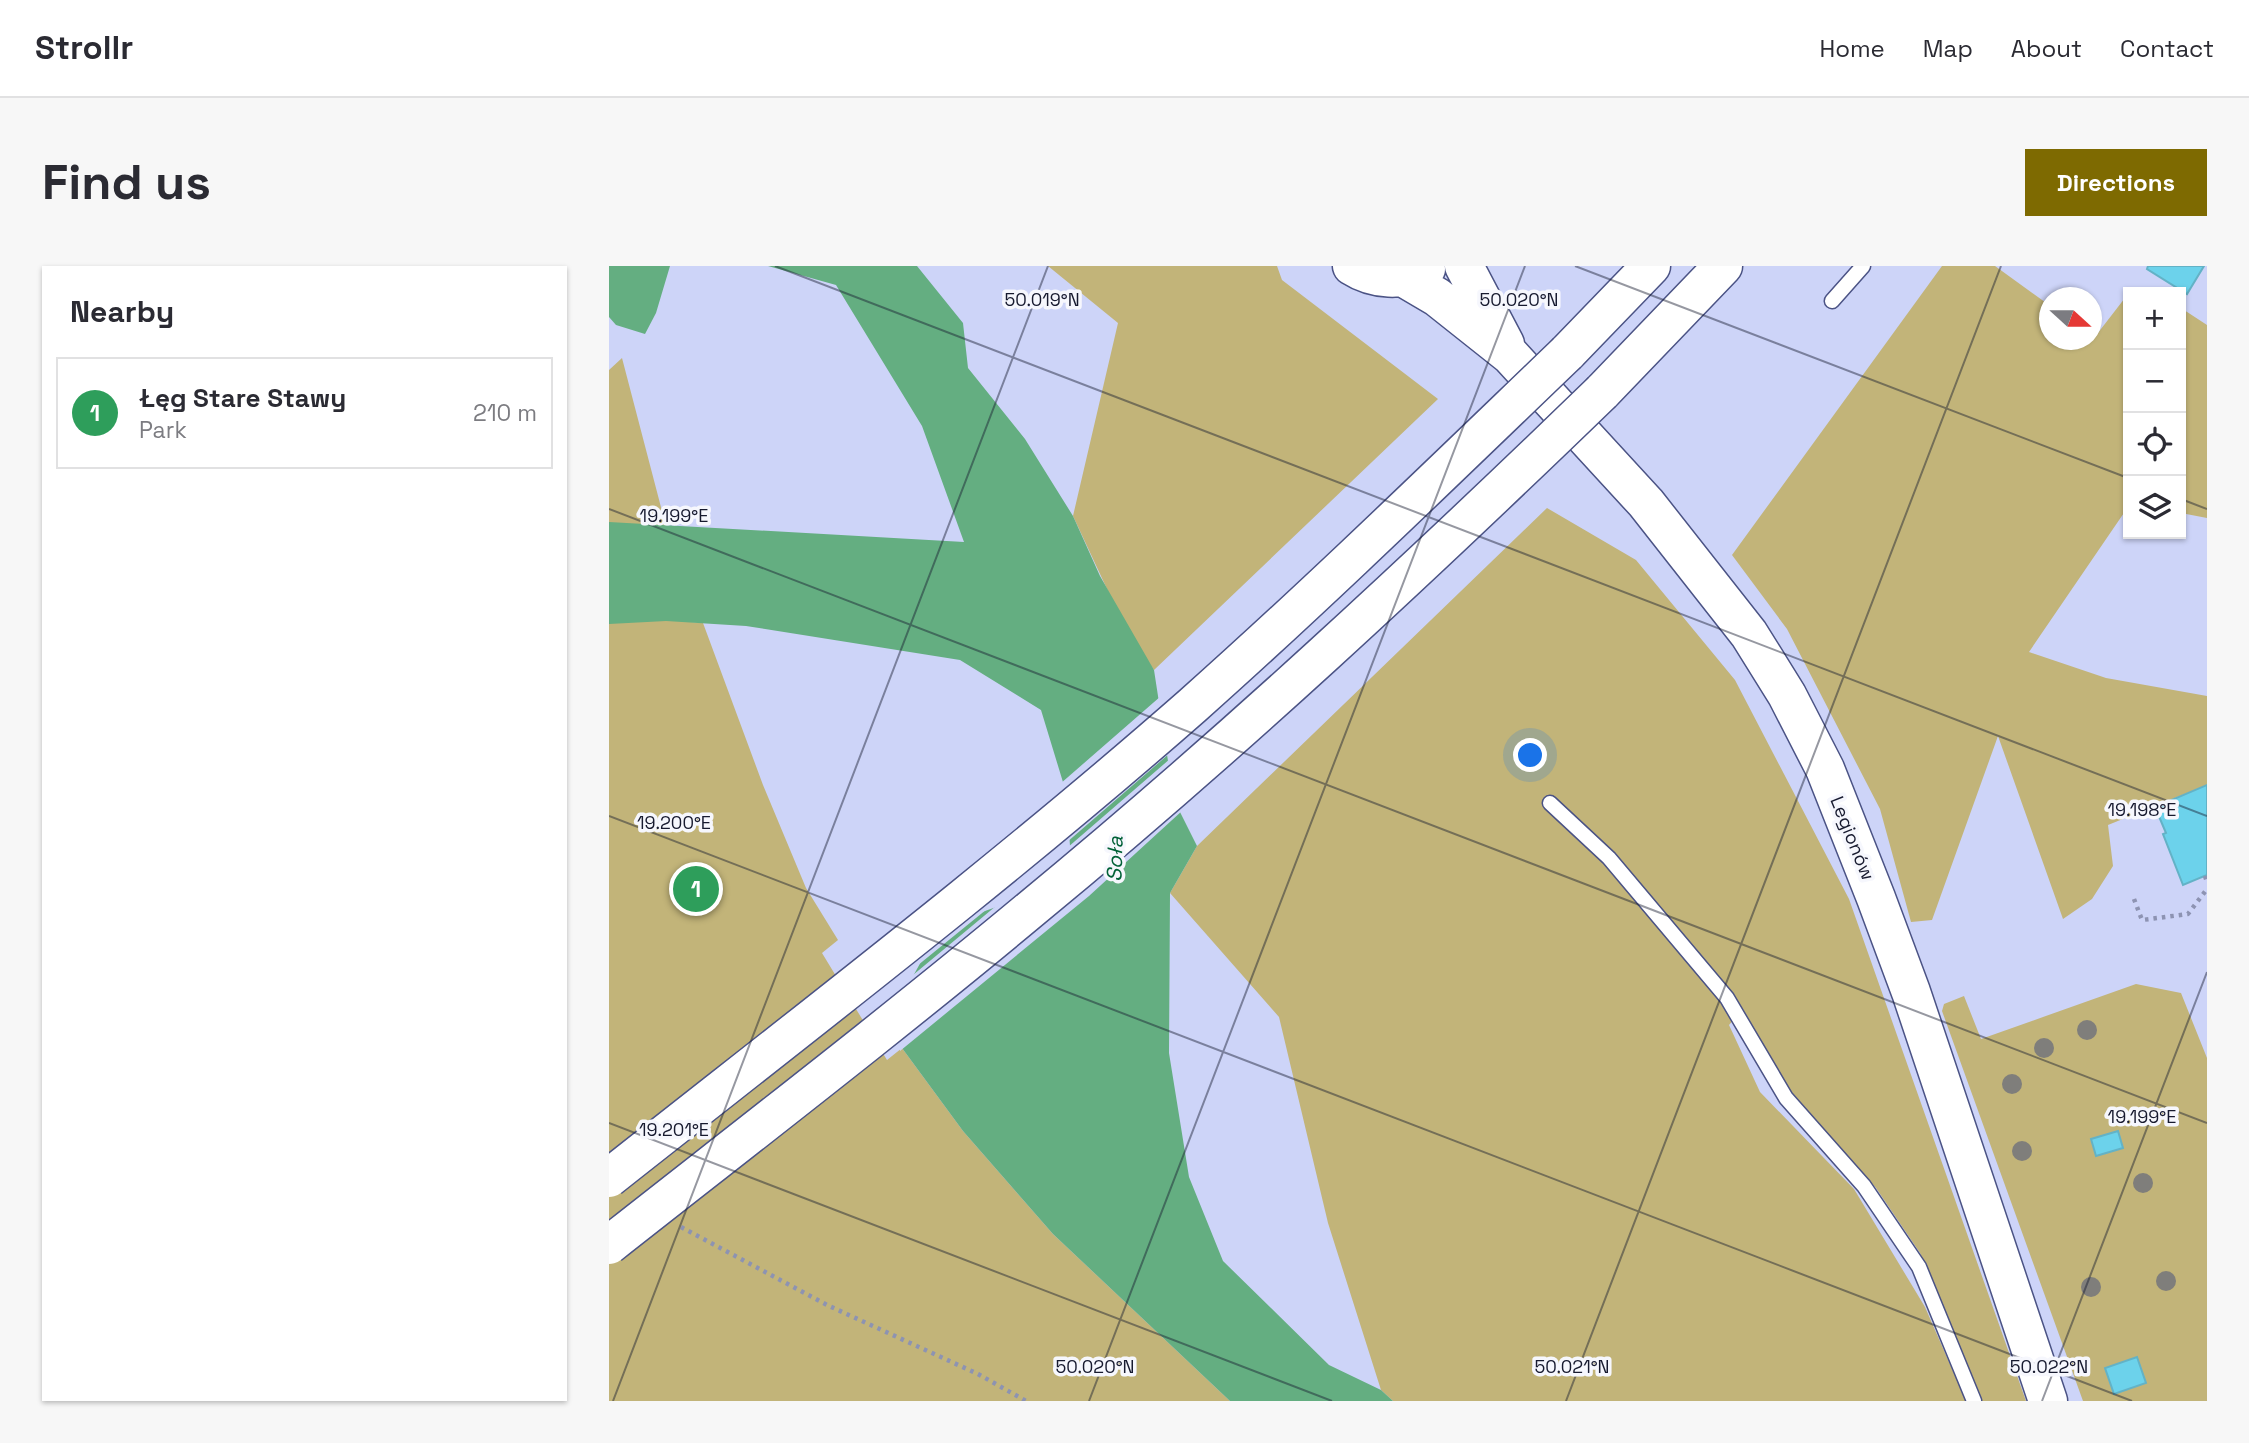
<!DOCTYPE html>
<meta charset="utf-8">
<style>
:root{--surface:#fff;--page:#f7f7f7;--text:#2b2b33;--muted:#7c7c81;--line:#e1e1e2;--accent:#7e6a01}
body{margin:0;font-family:"Space Grotesk",sans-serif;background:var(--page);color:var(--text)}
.controls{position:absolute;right:21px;top:21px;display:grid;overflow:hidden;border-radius:0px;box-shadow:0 2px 5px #0004}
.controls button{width:63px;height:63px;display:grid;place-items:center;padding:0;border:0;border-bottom:2px solid var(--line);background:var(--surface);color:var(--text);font:35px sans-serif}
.compass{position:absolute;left:1430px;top:21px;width:63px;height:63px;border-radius:50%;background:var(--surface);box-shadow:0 2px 5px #0004;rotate:111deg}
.you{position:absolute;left:922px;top:490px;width:24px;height:24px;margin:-18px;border:5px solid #fff;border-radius:50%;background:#1a73e8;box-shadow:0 0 0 10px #1a73e833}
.badge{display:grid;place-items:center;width:46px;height:46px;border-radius:50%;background:var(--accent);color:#fff;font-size:23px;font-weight:700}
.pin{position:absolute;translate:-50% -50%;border:4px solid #fff;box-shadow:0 2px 7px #0006}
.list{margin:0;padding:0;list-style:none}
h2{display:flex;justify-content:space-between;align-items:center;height:91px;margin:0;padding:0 28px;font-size:30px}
h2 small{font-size:23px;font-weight:400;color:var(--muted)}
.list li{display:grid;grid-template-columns:46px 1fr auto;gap:21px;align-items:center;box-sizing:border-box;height:112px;margin:0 14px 14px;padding:0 14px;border:2px solid var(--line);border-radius:0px}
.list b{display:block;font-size:26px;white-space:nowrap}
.list p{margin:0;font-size:23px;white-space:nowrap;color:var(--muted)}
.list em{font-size:23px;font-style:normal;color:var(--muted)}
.icon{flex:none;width:38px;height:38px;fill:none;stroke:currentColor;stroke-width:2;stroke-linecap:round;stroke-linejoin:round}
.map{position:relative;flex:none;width:1598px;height:1135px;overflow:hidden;border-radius:0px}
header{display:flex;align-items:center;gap:42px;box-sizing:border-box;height:98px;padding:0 35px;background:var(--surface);border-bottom:2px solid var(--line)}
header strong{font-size:33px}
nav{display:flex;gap:38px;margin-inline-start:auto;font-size:24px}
.intro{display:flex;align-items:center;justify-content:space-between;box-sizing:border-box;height:168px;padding:0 42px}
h1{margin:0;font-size:49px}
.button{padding:18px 32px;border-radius:0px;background:var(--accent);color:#fff;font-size:24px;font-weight:700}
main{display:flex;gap:42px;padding:0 42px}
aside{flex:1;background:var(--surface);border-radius:0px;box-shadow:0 2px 5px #0004}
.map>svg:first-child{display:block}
.green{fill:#c2b479}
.water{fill:#64ae81}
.pier{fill:#cdd4f8}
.building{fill:#6cd2eb;stroke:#63b2c6;stroke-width:2}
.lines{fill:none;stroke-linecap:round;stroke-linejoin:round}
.lane-casing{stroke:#4b5385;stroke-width:17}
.secondary-casing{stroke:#4b5385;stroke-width:41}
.path{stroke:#8d93b2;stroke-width:4.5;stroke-dasharray:3.5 5;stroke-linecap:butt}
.lane{stroke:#fff;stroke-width:14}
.secondary{stroke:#fff;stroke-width:38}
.secondary-bridge-casing{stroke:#4b5385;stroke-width:41;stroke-linecap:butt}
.secondary-bridge{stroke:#fff;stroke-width:38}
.tree{fill:#7f7e7b}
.ticks{fill:none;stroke:#171a2f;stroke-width:2;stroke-opacity:0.45}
.labels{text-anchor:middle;stroke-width:7;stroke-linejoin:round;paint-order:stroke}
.street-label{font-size:19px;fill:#171a2f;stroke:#f6f7fd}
.water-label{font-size:21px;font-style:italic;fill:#016137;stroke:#f6f7fd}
.ticks-label{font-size:18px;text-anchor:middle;fill:#171a2f;stroke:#f6f7fd;stroke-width:7;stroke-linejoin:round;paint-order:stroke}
</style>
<header>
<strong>Strollr</strong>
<nav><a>Home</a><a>Map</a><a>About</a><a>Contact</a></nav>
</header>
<div class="intro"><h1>Find us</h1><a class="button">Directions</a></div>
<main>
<aside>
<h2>Nearby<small></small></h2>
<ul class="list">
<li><span class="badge" style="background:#2e9e5b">1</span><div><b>Łęg Stare Stawy</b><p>Park</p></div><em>210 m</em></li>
</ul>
</aside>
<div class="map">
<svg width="1598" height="1135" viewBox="0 0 1598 1135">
<rect width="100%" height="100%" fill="#cdd4f8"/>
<path class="green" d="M439,0h229l5,14 156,119 -284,271 -26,-36 -55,-118 45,-193z
M1333,0h53l54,39v35h42l1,-4 2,2 34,-44v213l-99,145 77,26 101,18v89l-99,40 5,41 -21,33 -29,20 -65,-183 -66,184 -21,2 -31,-113 -93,-180 -55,-74z
M1572,42l26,17v193l-26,-5z
M13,92l69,264 12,1 60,162 43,103 32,52 -16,13 65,107 15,-12 61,83 90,103 177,167h-621v-1031z
M938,242l89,52 99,120 114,219 177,502h-45l-61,-148 -44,-65 -87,-97 -46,-82 -14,16 31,67 94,97 71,118 41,94h-573l-12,-11 -53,-167 -49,-206 -109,-124 27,-47z
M1527,718l45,9 26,65v343h-124l-141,-390 2,-7 20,-8 17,43z"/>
<path class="water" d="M0,0h61l-14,47 -11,21 -29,-9 -7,-8z
M159,0h149l46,57 5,45 57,71 48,77 27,60 54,94 20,130 23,46 -27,47 -1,160 20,124 34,84 106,104 52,25 12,11h-163l-177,-167 -90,-103 -61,-83 -2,-48 40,-73 118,-42 14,-12 -6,-81 -25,-82 -81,-50 -214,-34 -80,-5 -57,3v-102l355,20 -42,-116 -86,-141z"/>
<path class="pier" d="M552,430l9,57 -104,90 -6,-59z
M562,492l7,41 5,11 -94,86 -189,155 -4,-52 11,-19 95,-79 54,-19 12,-10 -1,-24z
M383,639l-80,65 26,-46z"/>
<path class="building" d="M1539,0h56l-17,28 -40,-25z
M1598,519v90l-24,10 -20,-51 3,-1 -11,-26z
M1509,865l5,17 -27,8 -5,-17z
M1528,1091l9,26 -32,11 -9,-26z"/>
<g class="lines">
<g class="lane-casing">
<path id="lane" d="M1223,35l31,-35
M941,537l59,55 118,140 59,100 78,88 55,81 55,134"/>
</g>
<g class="secondary-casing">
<path id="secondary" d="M743,0c22,14 51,16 74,3
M855,0l41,78
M794,11l34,20 73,58 136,148 103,131 38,61 38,74 51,129 35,94 137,409
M958,87l84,-87
M993,126l121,-126"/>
</g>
<path class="path" d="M1596,610l2,6
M1525,633l8,21 46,-6 19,-25
M72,961l146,78 151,69 48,27"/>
<use href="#lane" class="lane"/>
<use href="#secondary" class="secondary"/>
<g class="secondary-bridge-casing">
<path id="secondary-bridge" d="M0,912c196,-155 395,-307 583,-472 128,-114 251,-234 375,-353
M0,979c141,-111 284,-221 422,-336 198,-163 386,-338 571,-517"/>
</g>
<use href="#secondary-bridge" class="secondary-bridge"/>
</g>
<g class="tree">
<circle cx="1478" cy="764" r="10"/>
<circle cx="1435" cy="782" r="10"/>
<circle cx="1403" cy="818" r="10"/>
<circle cx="1413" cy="885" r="10"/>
<circle cx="1534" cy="917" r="10"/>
<circle cx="1557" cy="1015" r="10"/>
<circle cx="1482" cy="1021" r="10"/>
</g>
<path class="ticks" d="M166,0l1432,550M966,0l553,212M1572,233l26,10M0,243l1598,614M0,550l1523,585M0,857l723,278M4,1135l435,-1135M480,1135l436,-1135M957,1135l435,-1135M1433,1135l165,-429"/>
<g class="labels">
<g class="street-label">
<text transform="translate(1244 572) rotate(68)" y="7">Legionów</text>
</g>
<g class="water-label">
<text transform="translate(506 593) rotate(-88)" y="7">Soła</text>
</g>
</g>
<g class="ticks-label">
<text x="433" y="40">50.019°N</text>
<text x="910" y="40">50.020°N</text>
<text x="65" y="256">19.199°E</text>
<text x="1533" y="550">19.198°E</text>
<text x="65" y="563">19.200°E</text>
<text x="1533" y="857">19.199°E</text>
<text x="65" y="870">19.201°E</text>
<text x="486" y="1107">50.020°N</text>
<text x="963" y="1107">50.021°N</text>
<text x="1440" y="1107">50.022°N</text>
</g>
</svg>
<div class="controls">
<button>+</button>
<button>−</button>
<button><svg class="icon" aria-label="locate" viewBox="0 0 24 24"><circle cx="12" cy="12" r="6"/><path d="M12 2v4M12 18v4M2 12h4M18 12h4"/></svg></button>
<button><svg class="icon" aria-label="layers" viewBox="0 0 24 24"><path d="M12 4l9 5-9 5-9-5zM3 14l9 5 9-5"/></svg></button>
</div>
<svg class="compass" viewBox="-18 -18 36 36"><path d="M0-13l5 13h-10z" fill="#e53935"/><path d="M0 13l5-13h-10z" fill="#7c7c81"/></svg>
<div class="you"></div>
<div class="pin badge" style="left:87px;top:623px;background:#2e9e5b">1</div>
</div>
</main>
